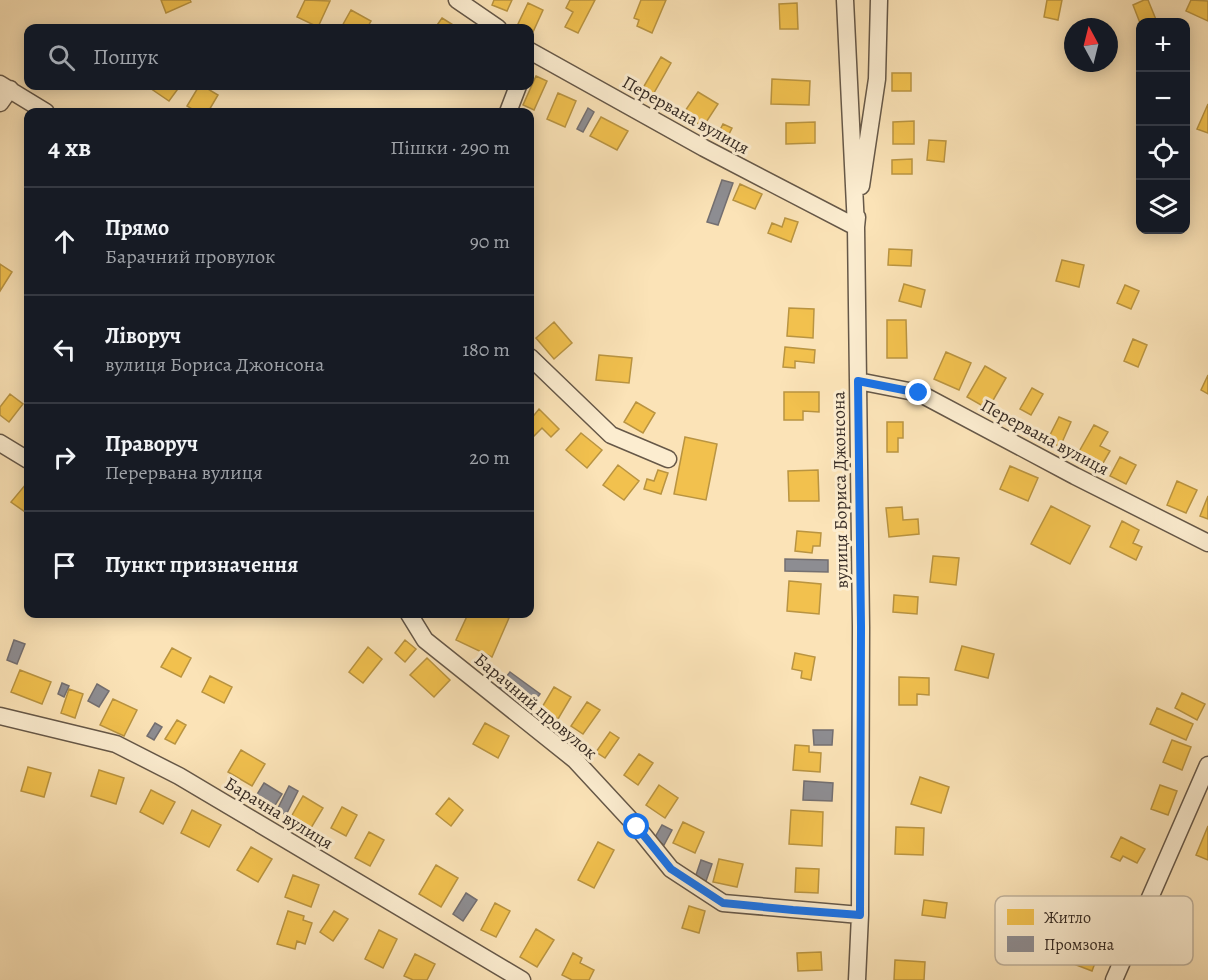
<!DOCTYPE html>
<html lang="uk">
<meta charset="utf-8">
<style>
:root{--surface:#171b24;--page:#20242c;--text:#f1f3f6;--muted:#9ea1a6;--line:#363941}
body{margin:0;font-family:Alegreya,serif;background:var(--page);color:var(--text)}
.controls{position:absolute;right:18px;top:18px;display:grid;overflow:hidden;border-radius:12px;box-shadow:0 3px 15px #0003}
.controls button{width:54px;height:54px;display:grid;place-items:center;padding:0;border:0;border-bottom:2px solid var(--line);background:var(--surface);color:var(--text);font:30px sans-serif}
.compass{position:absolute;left:1064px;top:18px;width:54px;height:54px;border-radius:50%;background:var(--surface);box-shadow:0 3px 15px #0003;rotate:353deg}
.stop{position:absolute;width:18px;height:18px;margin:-14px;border:4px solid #1a73e8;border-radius:50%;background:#fff}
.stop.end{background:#1a73e8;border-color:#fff;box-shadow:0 2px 6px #0008}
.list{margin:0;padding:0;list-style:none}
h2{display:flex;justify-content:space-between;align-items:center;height:78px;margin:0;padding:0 24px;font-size:26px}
h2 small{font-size:20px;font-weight:400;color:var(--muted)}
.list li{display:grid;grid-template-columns:39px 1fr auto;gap:18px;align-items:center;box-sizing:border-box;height:108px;padding:0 24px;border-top:2px solid var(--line)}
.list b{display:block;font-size:22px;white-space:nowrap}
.list p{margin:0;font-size:20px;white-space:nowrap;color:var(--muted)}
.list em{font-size:20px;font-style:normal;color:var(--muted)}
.icon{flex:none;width:33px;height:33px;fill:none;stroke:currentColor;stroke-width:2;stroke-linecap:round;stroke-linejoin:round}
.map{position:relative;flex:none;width:1208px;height:980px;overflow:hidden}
.search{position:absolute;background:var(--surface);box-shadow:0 3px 15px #0003;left:24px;top:24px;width:510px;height:66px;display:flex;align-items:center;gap:15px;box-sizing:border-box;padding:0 21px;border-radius:12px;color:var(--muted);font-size:22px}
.panel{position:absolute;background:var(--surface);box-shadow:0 3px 15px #0003;left:24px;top:108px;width:510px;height:510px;border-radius:12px}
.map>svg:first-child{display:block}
.homes{fill:#f2c14e;stroke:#b99441;stroke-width:1.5}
.industry{fill:#8d8d92;stroke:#736f71;stroke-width:1.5}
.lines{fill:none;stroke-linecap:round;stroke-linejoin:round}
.minor-casing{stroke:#665848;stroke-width:19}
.minor{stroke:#fcedd0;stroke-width:16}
.route{stroke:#1a73e8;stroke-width:8}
.labels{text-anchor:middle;stroke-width:6;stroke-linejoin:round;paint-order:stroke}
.street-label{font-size:18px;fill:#352a23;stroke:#fcedd0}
.key{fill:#fcedd0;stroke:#c0b29c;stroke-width:1.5}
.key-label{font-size:16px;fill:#352a23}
</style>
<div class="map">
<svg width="1208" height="980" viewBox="0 0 1208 980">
<rect width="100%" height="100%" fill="#fbe3b7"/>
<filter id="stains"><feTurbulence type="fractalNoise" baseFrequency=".00333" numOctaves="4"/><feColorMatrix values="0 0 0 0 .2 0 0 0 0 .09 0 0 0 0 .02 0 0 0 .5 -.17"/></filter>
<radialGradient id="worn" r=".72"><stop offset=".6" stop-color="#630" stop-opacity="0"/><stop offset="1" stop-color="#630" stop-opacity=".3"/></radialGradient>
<path class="homes" d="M161,0h29l1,2 -25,11z
M305,0l25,1 -12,26 -21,-10z
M494,0h18l-5,11 -15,-6z
M570,0h25l-17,33 -13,-6 8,-15 -7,-4z
M641,0h25l-14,33 -15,-7 2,-6 -5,-2z
M1047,0h15l-4,20 -14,-3z
M1144,0h4l9,22 -17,1 -7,-18z
M1191,0l17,1v20l-22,-10z
M528,3l15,7 -10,22 -15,-8z
M797,3l1,26h-18l-1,-25z
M351,10l20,11 -4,7h-26z
M442,18l16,10h-23z
M661,57l10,6 -20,35 -11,-5z
M892,73h19v18h-19z
M536,76l11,5 -13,29 -11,-5z
M772,79l38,2 -1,24 -38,-1z
M147,86h33l-11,15z
M199,86h4l15,9 -10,17h-11l-10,-6z
M698,92l20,12 -15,23 -20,-13z
M558,93l18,8 -11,26 -18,-8z
M1208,104v29l-11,-4z
M601,117l27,14 -11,19 -27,-14z
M914,121v23h-21v-22z
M815,122v21l-29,1v-21z
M723,124l9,4 -5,10 -9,-4z
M929,140l17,1 -2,21 -17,-2z
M912,159v15h-20v-14z
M740,184l22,10 -7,15 -22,-9z
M785,218l13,4 -7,20 -23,-9 4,-10 10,4z
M889,249l23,1 -1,16 -23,-1z
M1062,260l22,5 -5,22 -23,-6z
M0,264l12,8 -12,19z
M904,284l21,6 -4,17 -22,-6z
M1125,285l14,6 -8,18 -14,-6z
M789,308l25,1 -1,29 -26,-2z
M887,320h19l1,38h-20z
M554,322l18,21 -18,16 -18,-21z
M1133,339l14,6 -9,22 -14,-6z
M785,347l30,3 -1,13 -19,-2v7l-12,-1z
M946,352l25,11 -12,27 -25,-11z
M599,355l33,3 -3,25 -33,-3z
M985,366l21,12 -18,31 -21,-12z
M1208,375v19l-7,-4z
M1032,388l11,6 -12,21 -11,-6z
M784,392h35v20l-16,-1v9h-19z
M10,394l13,10 -14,18 -9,-7v-8z
M636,402l19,11 -12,20 -19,-11z
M539,409l20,20 -8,8 -9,-9 -10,10 -2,-3v-15z
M1059,417l12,5 -11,25 -13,-6z
M887,422h16v16h-5v14h-11z
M1094,425l14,7 -8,14 10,5 -11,19 -23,-13z
M581,433l21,17 -15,18 -21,-18z
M685,437l32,7 -11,56 -32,-6z
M1120,457l16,8 -10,19 -16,-8z
M618,465l21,16 -15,19 -21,-15z
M1010,466l28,12 -10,23 -28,-12z
M658,470l10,3 -7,21 -17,-5 3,-10 7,2z
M818,470l1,31h-30l-1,-30z
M1177,481l20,9 -11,23 -19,-8z
M26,484l2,2v21l-3,5 -14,-10z
M1208,496v23l-8,-3z
M1051,506l39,20 -20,38 -39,-20z
M902,507l1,13 15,-1 1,15 -30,3 -3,-29z
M1122,521l17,9 -6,13 9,4 -6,13 -26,-13z
M797,531l24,2 -1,13h-7l-1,7 -17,-2z
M933,556l26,2 -3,27 -26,-3z
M789,581l32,3 -2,30 -32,-3z
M894,595l24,2 -1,17 -24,-2z
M468,614h31l10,4 -17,39 -36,-17z
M405,640l11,9 -11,13 -10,-9z
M962,646l32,8 -6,24 -33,-8z
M368,647l14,12 -19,24 -14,-11z
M172,648l19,10 -10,19 -20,-10z
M795,653l20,4 -4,23 -10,-2 1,-7 -10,-2z
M427,658l23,22 -16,17 -24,-22z
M20,670l31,12 -9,22 -31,-12z
M210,676l22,11 -8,16 -22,-11z
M899,677l30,1v17l-12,-1v11h-18z
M554,687l17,10 -13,22 -17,-10z
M69,689l14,5 -8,24 -14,-5z
M1182,693l23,11 -8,16 -22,-12z
M113,699l24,11 -13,26 -24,-11z
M587,702l13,8 -17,24 -12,-8z
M1157,708l36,16 -7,16 -36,-16z
M177,720l9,5 -11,19 -10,-5z
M485,723l24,13 -11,22 -25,-14z
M610,732l9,6 -14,20 -9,-6z
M1172,740l19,7 -9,23 -19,-8z
M795,745l14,1v6l12,1 -1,19 -27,-2z
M241,750l24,14 -13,22 -24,-14z
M639,754l14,9 -15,22 -14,-10z
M28,767l23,6 -7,24 -23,-6z
M99,770l25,8 -8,26 -25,-8z
M920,777l29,10 -8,26 -30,-9z
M659,785l19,13 -13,20 -19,-13z
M1160,785l17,6 -9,24 -17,-6z
M151,790l24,12 -12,22 -23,-12z
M303,796l20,12 -12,20 -20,-11z
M449,798l14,12 -12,16 -15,-12z
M342,807l15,8 -11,21 -15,-8z
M192,810l29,15 -12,22 -28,-14z
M791,810l32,2 -1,34 -33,-2z
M683,822l21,10 -9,21 -22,-10z
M1208,826v34l-12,-5z
M896,827l28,1 -1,27 -28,-1z
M369,832l15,8 -14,26 -15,-8z
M1121,837l24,12 -8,14 -14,-7 -3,5 -9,-4z
M598,842l16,8 -20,38 -16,-8z
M251,847l21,12 -14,23 -21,-12z
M719,859l24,5 -6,23 -24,-5z
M436,865l22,13 -17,29 -22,-13z
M796,868l23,1 -1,24 -23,-1z
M293,875l26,10 -8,22 -26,-10z
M924,900l23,3 -2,15 -23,-3z
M495,903l15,8 -14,26 -15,-7z
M689,906l16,5 -6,22 -17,-5z
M288,911l16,5 -1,4 9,3 -7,21 -8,-3 -2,8 -18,-5z
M334,911l14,8 -15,22 -13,-9z
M536,929l18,11 -17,27 -17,-10z
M379,930l18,9 -14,29 -18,-9z
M1075,937l26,10 -9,24 -26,-10z
M821,952l1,18 -24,1 -1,-18z
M573,953l9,5 -2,5 14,7 -5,10h-17l-10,-5z
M415,954l20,10 -8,16h-14l-9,-4z
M895,960l30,2 -1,18h-30z"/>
<path class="industry" d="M588,108l6,4 -11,20 -6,-3z
M722,180l11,3 -15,42 -11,-3z
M785,559l43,1v12l-43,-1z
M14,640l11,4 -8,20 -10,-4z
M510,672l30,22 -12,16 -30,-23z
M62,683l7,3 -5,11 -6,-3z
M97,684l12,7 -10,16 -11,-6z
M155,723l7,4 -8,13 -7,-4z
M813,730h20l-1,15h-18z
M804,781l29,2 -1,18 -29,-1z
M264,783l18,11 -8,13 -18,-11z
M289,786l9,5 -12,24 -9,-5z
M662,825l10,5 -8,15 -10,-6z
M701,860l11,4 -6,17 -11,-3z
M466,893l11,7 -14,21 -10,-7z"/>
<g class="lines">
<g class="minor-casing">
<path id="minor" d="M457,0l41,28
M845,0l11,227 2,154 3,246 -1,288 -3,65
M530,51l174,97 152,79 1,-10
M0,84l46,28
M0,103l10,-14
M508,112l10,-26
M861,186l16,-107 2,-79
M530,357l81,78 57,24
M858,381l61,12 156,83 133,67
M0,443l28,17
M409,614l16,26 150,120 62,67 34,42 52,34 137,12
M0,716l116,28 63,32 343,204
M1114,980l94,-215"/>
</g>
<use href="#minor" class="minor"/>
</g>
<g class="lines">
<path class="route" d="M637,827l34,42 52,34 70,7 67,5 1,-288 -3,-246 61,12"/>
</g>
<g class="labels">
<g class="street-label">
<text transform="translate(686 115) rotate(29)" y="6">Перервана вулиця</text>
<text transform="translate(1045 437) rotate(28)" y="6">Перервана вулиця</text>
<text transform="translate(840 490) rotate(-91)" y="6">вулиця Бориса Джонсона</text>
<text transform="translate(536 706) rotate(40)" y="6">Барачний провулок</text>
<text transform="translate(279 813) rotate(31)" y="6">Барачна вулиця</text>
</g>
</g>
<rect x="995" y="896" width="198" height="69" rx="9" class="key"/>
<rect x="1007" y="909" width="27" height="16" fill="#f2c14e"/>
<rect x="1007" y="936" width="27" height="16" fill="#8d8d92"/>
<g class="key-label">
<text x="1044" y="923">Житло</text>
<text x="1044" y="950">Промзона</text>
</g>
<rect width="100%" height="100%" filter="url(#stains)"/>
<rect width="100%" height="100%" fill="url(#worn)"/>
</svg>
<div class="controls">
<button>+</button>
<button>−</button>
<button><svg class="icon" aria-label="locate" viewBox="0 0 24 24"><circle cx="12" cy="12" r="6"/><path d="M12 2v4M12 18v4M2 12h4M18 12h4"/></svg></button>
<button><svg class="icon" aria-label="layers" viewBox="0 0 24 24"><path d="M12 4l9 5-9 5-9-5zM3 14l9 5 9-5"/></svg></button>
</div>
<svg class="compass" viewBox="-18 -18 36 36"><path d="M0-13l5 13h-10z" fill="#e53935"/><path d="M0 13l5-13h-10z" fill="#9ea1a6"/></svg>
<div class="stop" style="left:637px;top:827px"></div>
<div class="stop end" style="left:919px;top:393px"></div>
<div class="search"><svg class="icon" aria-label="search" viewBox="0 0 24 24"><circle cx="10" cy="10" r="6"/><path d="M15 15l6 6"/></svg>Пошук</div>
<section class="panel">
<h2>4 хв<small>Пішки · 290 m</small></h2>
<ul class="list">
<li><svg class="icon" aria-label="ahead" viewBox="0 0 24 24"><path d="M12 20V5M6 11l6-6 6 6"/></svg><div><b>Прямо</b><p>Барачний провулок</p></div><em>90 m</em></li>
<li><svg class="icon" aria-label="left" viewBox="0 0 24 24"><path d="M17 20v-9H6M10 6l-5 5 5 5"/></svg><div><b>Ліворуч</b><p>вулиця Бориса Джонсона</p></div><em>180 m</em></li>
<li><svg class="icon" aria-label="right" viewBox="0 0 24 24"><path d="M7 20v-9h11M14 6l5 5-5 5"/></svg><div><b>Праворуч</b><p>Перервана вулиця</p></div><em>20 m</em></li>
<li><svg class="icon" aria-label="arrive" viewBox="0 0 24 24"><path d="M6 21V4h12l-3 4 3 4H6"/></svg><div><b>Пункт призначення</b></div></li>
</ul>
</section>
</div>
